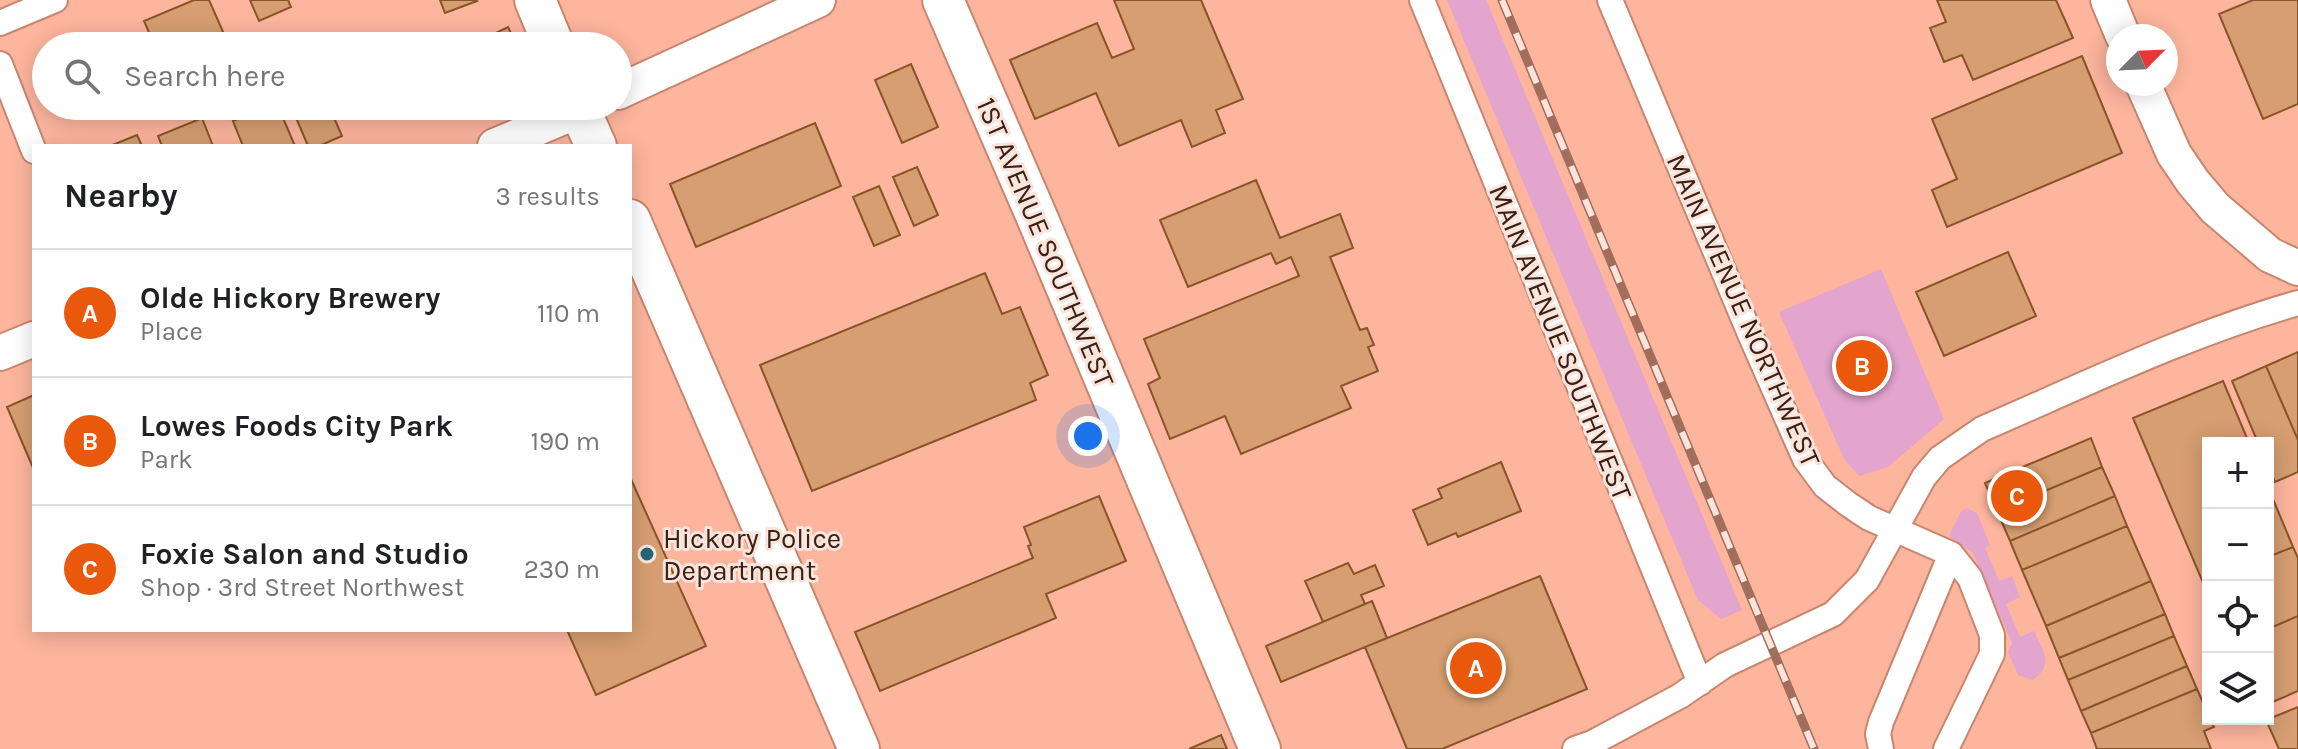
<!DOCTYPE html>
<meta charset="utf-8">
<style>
:root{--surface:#fff;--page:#f6f6f6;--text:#202124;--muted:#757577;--line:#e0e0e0;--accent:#ea580c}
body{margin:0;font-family:Karla,sans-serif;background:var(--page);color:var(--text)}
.controls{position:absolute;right:24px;bottom:24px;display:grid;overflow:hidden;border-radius:0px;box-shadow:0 4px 20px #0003}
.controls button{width:72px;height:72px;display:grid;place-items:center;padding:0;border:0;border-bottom:2px solid var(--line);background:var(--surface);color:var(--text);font:40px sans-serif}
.compass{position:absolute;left:2106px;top:24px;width:72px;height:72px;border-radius:50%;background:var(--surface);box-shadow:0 4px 20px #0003;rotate:66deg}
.you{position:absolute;left:1088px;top:436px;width:28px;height:28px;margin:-20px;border:6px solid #fff;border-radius:50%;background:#1a73e8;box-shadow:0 0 0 12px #1a73e833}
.badge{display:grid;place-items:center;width:52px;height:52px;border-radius:50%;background:var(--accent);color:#fff;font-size:26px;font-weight:700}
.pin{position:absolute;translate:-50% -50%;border:4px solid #fff;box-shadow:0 2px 8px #0006}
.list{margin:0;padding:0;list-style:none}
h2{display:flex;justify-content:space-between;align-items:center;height:104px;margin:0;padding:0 32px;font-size:34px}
h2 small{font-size:26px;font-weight:400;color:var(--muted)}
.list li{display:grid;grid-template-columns:52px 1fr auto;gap:24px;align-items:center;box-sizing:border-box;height:128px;padding:0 32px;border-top:2px solid var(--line)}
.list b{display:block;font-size:30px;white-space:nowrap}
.list p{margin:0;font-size:26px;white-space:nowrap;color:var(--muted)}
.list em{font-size:26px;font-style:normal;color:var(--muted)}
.icon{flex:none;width:44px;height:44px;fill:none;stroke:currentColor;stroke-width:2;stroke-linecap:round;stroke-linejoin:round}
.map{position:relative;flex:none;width:2298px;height:749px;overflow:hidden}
.search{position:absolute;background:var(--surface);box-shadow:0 4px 20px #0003;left:32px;top:32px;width:600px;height:88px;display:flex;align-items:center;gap:20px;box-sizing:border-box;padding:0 28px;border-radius:44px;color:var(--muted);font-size:30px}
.panel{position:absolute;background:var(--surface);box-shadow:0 4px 20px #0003;left:32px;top:144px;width:600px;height:488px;border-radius:0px}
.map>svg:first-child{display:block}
.green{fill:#e3a4ce}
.building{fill:#d69e71;stroke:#885528;stroke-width:2}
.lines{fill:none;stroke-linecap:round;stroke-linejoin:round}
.street-casing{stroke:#c9856e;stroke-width:28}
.secondary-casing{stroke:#c9856e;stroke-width:38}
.primary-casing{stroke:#c9856e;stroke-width:44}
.street{stroke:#fff;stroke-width:24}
.secondary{stroke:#fff;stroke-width:34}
.primary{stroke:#fff;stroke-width:40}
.rail-casing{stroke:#a16e5d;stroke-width:9}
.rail{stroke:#fae4dc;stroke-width:6;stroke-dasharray:18;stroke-linecap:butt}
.poi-dot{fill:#246779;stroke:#fae4dc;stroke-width:3}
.labels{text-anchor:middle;stroke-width:6;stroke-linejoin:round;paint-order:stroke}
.street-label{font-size:28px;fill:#3b2016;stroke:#fae4dc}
.poi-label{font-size:28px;fill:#3b2016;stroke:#fae4dc;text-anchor:start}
</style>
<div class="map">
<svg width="2298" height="749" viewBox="0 0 2298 749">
<rect width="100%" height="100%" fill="#fdb59d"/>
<path class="green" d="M1447,0h39l256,610 -21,9 -23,-19z
M1881,269l63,150 -56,48 -29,9 -15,-17 -65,-147z
M1966,508l11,5 13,32 -5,3 14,33 13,-5 8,21 -14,7 14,33 14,-6c9,20 21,33 -1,49l-15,-5 -10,-23 4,-9 -39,-90 -24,-17 11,-23z"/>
<path class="building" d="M194,0h15l15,34 -30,12h-39l-11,-25z
M250,0h38l3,7 -32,14z
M440,0h36l1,1 -32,12z
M1114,0h87l42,99 -27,11 9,23 -33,14 -11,-27 -62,26 -23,-53 -61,26 -25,-59 87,-37 15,35 22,-9z
M1937,0h119l17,38 -100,42 -11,-25 -18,7 -14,-34 16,-6z
M2253,0h45v104l-35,15 -44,-105z
M508,27l9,19h-43l-1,-2z
M2082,56l40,97 -175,74 -15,-37 25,-11 -25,-60z
M911,64l27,63 -36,16 -27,-63z
M269,106h9l17,40h-52l-10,-25z
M291,106h38l13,30 -23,10h-11z
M202,118l11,28h-51l-4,-10z
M815,123l26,63 -145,61 -26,-63z
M137,135l5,11h-32z
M917,167l21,48 -24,11 -21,-49z
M1256,180l24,58 60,-24 13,34 -23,9 30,73 7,-2 7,17 -6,2 10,24 -37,15 10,22 -110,46 -16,-38 -55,23 -22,-55 12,-6 -16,-39 155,-63 -8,-19 -15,7 -5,-11 -83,34 -28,-67z
M879,186l21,49 -26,11 -21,-49z
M2008,252l28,64 -92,40 -28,-64z
M985,273l17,41 18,-7 28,68 -18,8 6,17 -224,91 -52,-126z
M2298,352v88l-32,-74z
M2266,366l32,74v32l-23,10 -7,-16v-23h-10l-26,-62z
M2223,381l26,62h-41v140l-4,2 -71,-167z
M34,395v75l-27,-63z
M2091,438l11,29 -105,44 -12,-28z
M1501,462l20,49 -63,26 -2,-4 -28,12 -15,-35 29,-12 -4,-9z
M2102,467l13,29 -105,45 -13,-30z
M630,477l76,169 -110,49 -29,-65h63z
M2268,487l25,60 -25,10z
M1099,496l27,65 -80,33 10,24 -176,73 -25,-59 178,-74 -5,-12 3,-1 -7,-18z
M2115,496l12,30 -105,44 -12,-29z
M2127,526l24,55 -105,45 -24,-56z
M2293,547l5,11v58l-30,13v-72z
M1348,563l6,11 21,-9 9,21 -23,9 4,9 -42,18 -18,-41z
M1540,576l47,113 -145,60h-35l-42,-102z
M2151,581l14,33 -106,44 -13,-32z
M1372,601l15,37 -106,44 -15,-36z
M2165,614l9,22 -106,44 -9,-22z
M2298,616v75l-30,13v-75z
M2174,636l13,30 -106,45 -13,-31z
M2187,666l10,23 -106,44 -10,-22z
M2197,689l11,25v5h2l4,8 -10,4 7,18h-114l-6,-16z
M2298,707v42h-19l-13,-29z
M1221,735l6,14h-38z"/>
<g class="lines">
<g class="street-casing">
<path id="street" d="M1422,0l278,683
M1610,0l140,334 55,125 20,27 23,18 21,14 82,36 19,24 22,57v19l-46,95
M0,23l55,-23
M0,64l34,87
M1575,749l17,-6 88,-47 45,-31 108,-51 34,-34 57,-103 16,-19 42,-29c104,-45 207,-95 316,-126
M1881,749l-3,-15 3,-12 70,-168"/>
</g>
<g class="secondary-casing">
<path id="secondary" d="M2108,0l15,36
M2143,84l31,70 19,28 22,26 55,47 28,13
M618,92l200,-92
M495,146l94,-40
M0,353l34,-14"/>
</g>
<g class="primary-casing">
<path id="primary" d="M535,0l19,46
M943,0l96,222 221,527
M578,106l18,40
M630,220l229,529"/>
</g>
<use href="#street" class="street"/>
<use href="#secondary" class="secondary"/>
<use href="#primary" class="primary"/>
<g class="rail-casing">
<path id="rail" d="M1502,0l312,749"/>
</g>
<use href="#rail" class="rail"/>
</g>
<circle class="poi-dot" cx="647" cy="554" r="8"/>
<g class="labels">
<g class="street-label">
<text transform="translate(1046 242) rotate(67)" y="10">1ST AVENUE SOUTHWEST</text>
<text transform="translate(1744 310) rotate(66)" y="10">MAIN AVENUE NORTHWEST</text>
<text transform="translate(1561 342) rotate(68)" y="10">MAIN AVENUE SOUTHWEST</text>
</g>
<g class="poi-label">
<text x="663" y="548">Hickory Police<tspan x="663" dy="32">Department</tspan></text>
</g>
</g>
</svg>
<div class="controls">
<button>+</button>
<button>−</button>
<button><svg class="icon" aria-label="locate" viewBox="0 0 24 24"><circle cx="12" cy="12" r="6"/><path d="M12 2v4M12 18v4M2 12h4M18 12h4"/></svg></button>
<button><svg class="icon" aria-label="layers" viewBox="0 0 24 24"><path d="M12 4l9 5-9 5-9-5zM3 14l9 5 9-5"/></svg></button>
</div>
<svg class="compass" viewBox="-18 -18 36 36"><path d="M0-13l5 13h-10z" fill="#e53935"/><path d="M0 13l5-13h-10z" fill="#757577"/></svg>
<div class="you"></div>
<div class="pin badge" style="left:1476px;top:668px">A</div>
<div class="pin badge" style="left:1862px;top:366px">B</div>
<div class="pin badge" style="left:2017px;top:496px">C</div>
<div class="search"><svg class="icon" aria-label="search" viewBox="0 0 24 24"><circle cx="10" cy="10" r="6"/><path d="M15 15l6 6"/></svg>Search here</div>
<section class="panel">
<h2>Nearby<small>3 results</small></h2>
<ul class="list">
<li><span class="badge">A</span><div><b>Olde Hickory Brewery</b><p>Place</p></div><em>110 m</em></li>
<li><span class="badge">B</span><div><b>Lowes Foods City Park</b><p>Park</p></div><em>190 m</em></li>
<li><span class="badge">C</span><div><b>Foxie Salon and Studio</b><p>Shop · 3rd Street Northwest</p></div><em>230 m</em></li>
</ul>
</section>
</div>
